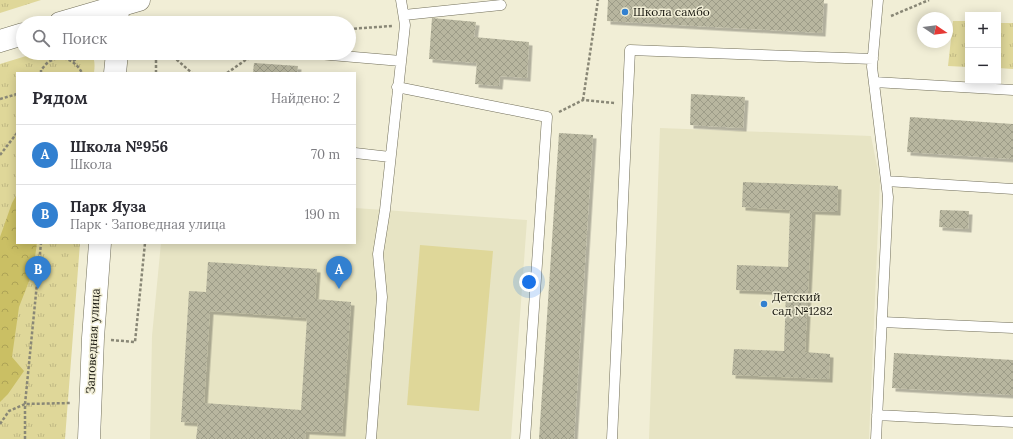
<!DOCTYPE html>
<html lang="ru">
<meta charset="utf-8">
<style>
:root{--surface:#fff;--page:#f7f7f7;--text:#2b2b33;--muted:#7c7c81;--line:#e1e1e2;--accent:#3280d0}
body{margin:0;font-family:Lora,serif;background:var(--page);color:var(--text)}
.controls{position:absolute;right:12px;top:12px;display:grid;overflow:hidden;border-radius:0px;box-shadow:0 2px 10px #0003}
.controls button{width:36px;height:36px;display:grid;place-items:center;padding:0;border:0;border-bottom:1px solid var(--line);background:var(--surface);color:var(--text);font:20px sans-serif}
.compass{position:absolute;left:917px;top:12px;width:36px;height:36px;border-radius:50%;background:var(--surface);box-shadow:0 2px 10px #0003;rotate:103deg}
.you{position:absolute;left:529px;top:282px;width:14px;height:14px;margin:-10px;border:3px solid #fff;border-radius:50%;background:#1a73e8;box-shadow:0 0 0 6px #1a73e833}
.badge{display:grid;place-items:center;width:26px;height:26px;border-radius:50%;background:var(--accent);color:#fff;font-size:13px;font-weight:700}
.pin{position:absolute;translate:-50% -33px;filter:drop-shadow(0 1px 2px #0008)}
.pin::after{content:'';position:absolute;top:21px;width:14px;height:12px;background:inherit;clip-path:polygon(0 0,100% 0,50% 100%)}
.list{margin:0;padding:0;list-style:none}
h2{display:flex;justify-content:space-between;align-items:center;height:52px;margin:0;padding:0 16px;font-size:17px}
h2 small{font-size:13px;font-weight:400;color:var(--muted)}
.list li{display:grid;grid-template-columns:26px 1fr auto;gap:12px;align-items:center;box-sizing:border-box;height:60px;padding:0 16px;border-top:1px solid var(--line)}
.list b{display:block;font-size:15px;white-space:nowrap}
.list p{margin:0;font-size:13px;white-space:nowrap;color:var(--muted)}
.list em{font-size:13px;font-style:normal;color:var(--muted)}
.icon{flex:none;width:22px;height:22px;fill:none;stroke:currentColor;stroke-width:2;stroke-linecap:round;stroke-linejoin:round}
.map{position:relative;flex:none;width:1013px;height:439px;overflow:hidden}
.search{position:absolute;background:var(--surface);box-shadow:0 2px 10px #0003;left:16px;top:16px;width:340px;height:44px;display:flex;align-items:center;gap:10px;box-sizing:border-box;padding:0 14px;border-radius:22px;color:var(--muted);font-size:15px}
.panel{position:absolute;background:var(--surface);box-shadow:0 2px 10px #0003;left:16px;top:72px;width:340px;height:172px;border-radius:0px}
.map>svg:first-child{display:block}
.built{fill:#e7e4c4}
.grass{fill:url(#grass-tufts)}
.forest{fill:url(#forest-crowns)}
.pitch{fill:#dfd799}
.building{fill:url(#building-cross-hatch);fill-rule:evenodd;filter:url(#shadow)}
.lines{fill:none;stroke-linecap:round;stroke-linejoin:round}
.service-casing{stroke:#716e59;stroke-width:11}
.tertiary-casing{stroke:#716e59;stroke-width:23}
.secondary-casing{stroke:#716e59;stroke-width:23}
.path{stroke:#898776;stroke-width:2.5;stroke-dasharray:3 2;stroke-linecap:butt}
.service{stroke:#fff;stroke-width:10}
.tertiary{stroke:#fff;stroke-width:22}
.secondary{stroke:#fff;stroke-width:22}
.poi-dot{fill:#3280d0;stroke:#f1eed6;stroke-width:1.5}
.labels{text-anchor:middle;stroke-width:3;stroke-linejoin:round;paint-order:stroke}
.poi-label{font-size:12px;fill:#17160e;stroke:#f1eed6;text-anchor:start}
.street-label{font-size:12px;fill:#17160e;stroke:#f1eed6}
</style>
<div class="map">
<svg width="1013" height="439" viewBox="0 0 1013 439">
<defs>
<pattern id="grass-tufts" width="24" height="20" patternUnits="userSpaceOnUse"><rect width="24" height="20" fill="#dfd799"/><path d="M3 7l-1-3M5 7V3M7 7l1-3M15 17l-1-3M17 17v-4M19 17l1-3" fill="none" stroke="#bfb883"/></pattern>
<pattern id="forest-crowns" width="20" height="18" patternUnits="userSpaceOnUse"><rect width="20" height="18" fill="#cabf64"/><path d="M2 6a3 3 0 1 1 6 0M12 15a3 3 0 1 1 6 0" fill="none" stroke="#ada356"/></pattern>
<pattern id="building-cross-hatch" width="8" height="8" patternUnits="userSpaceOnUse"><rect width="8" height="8" fill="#b8b69f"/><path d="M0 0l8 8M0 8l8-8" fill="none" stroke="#9d9c88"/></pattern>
<filter id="shadow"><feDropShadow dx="3.5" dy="3.5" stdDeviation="0" flood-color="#0004"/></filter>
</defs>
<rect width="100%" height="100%" fill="#f1eed6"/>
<path class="built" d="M660,128l211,8 9,45 -11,258h-220z
M355,208l172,12 -16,219h-361l2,-103 9,-93h194z"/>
<path class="grass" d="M0,0h41l-41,13z
M953,21h15v46l-20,-1z
M998,23h15v46l-15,-1z
M36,53h55c4,6 4,12 3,20h-77v170h63l-15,196h-65v-375z"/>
<path class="forest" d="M17,194v49h20l-4,28 -14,36 -7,50 12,14 -16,23 -8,8v-165l12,-34z"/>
<path class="pitch" d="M420,245l73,6 -14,160 -72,-6z"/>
<path class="building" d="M608,0h216l-2,33 -215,-12z
M432,18l44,4 -2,15 55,5 -2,36 -27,-2 -1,10 -24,-2 2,-21 -48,-4z
M254,63l44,3 -1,7h-44z
M691,94l54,3 -2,31 -53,-3z
M910,117l103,7v35l-106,-7z
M559,133l34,2 -19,304h-35z
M743,182l95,4 -1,26 -25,-1 -7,141 25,2 -1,25 -97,-4 2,-26 50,2 2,-59 -50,-2 1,-25 51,2 2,-57 -48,-3z
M940,210l29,1 -1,18 -29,-2z
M208,262l109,7 -2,30 36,3 -9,131 -36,-2 -1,8h-109l2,-16 -17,-1 8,-131 17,1zM210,311l97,7 -6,92 -97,-7z
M894,353l119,7v35l-121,-7z"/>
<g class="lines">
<g class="service-casing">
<path id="service" d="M404,15l97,-10
M307,53l94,8
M874,82l139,8
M397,87l150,30 -22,322
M355,153l35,4
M886,181l127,8
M882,322l131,6
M877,415l136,7
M371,439l11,-142 -4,-43 7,-44 20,-185 -4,-25
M612,439l18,-389 243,9
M876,439l12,-242 -16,-130 6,-67"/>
</g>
<g class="tertiary-casing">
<path id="tertiary" d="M117,0l1,23
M115,73l2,-20
M89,439l4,-101 7,-95"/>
</g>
<g class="secondary-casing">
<path id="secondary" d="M60,23l79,-23
M0,41l23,-7"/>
</g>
<path class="path" d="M891,16l38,-16
M207,23l16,-2 10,2
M349,29l43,-3
M169,53l23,20
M73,61l13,-8
M41,73v-3c3,-3 6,-8 9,-9 13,-7 26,0 32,12
M156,73v-20
M227,73l20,-14 35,-6
M0,99l17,-5
M583,100l15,-100
M559,112l24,-12 32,3
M0,155l17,-22
M111,340l24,2 10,-99
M0,424l9,-13 16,-7 46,-1
M25,439v-35l16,-161"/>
<use href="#service" class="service"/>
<use href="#tertiary" class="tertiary"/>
<use href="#secondary" class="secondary"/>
</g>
<g class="poi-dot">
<circle cx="625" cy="12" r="4"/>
<circle cx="764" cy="304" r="4"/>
</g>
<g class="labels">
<g class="poi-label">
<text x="633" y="16">Школа самбо</text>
<text x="772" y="301">Детский<tspan x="772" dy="14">сад №1282</tspan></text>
</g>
<g class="street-label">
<text transform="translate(93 341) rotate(-87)" y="4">Заповедная улица</text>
</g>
</g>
</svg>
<div class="controls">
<button>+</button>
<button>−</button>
</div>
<svg class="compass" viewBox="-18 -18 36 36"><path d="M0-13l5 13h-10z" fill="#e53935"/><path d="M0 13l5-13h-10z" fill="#7c7c81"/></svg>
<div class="you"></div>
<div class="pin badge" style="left:339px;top:289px">A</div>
<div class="pin badge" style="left:38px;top:289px">B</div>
<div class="search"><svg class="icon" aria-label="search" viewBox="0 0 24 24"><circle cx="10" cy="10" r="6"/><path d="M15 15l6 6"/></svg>Поиск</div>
<section class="panel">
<h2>Рядом<small>Найдено: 2</small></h2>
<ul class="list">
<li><span class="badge">A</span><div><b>Школа №956</b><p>Школа</p></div><em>70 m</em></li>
<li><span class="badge">B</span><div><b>Парк Яуза</b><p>Парк · Заповедная улица</p></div><em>190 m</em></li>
</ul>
</section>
</div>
